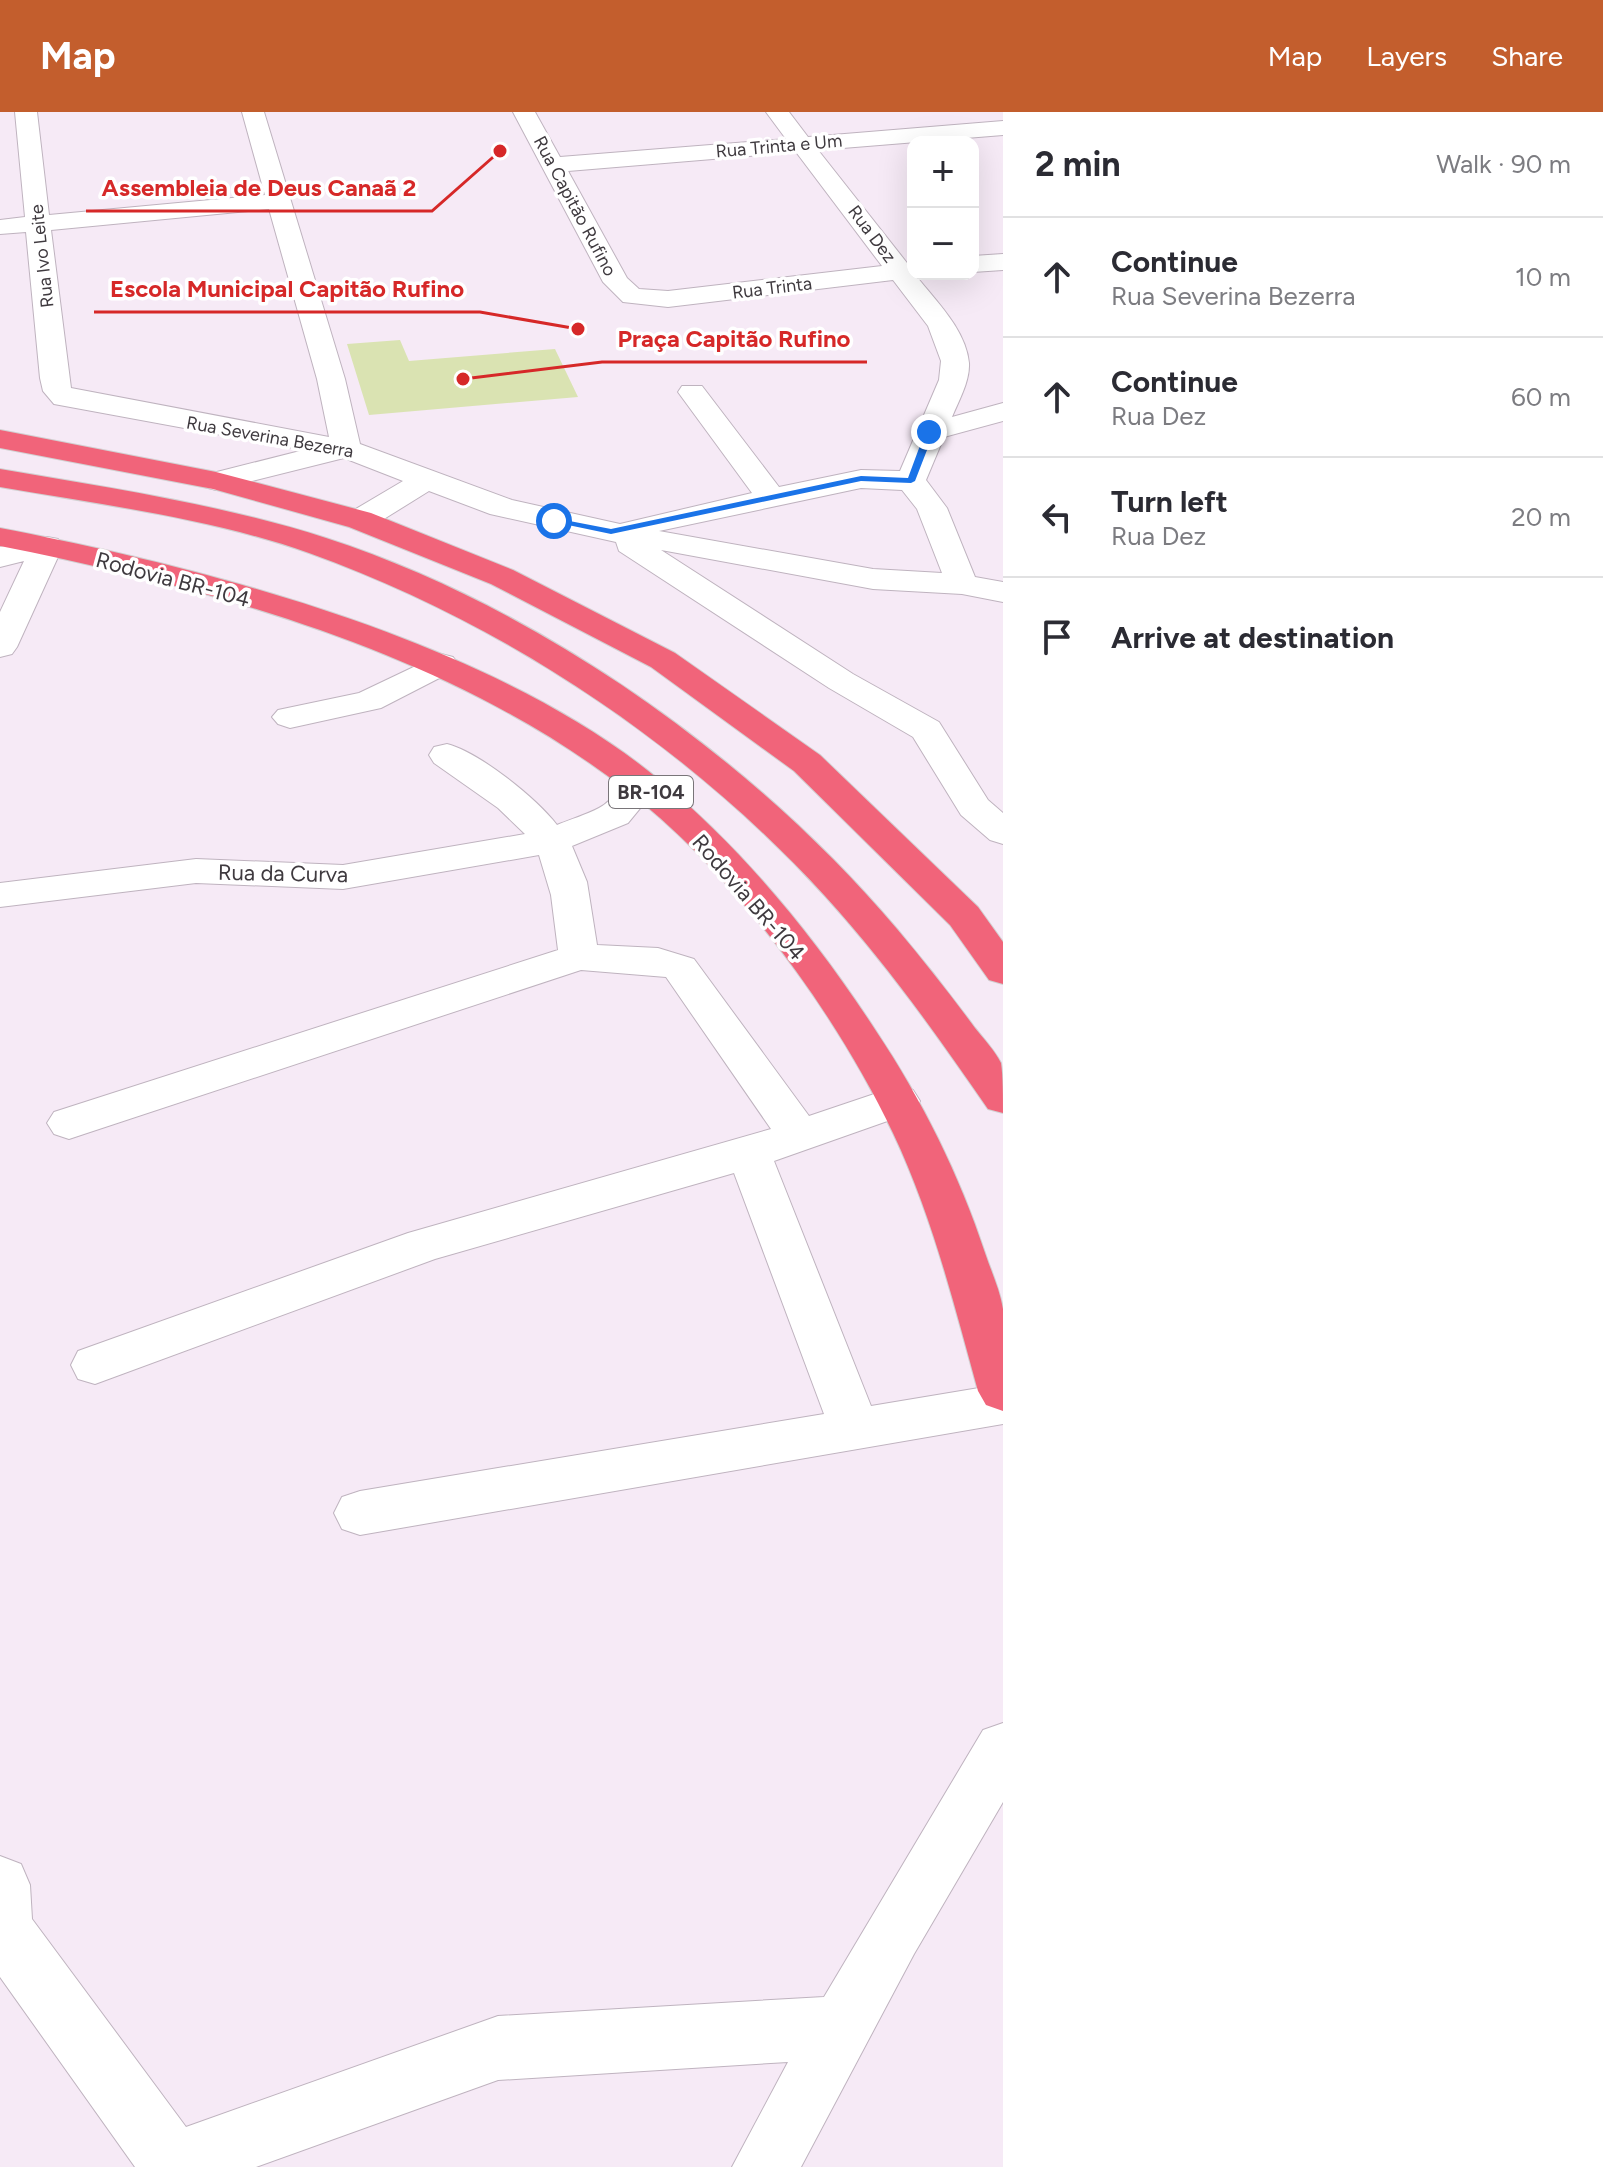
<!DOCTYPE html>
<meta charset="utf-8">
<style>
:root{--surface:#fff;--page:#f7f7f7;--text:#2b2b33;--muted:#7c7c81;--line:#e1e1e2;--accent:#c35e2d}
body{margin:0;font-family:Figtree,sans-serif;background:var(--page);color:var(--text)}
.controls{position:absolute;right:24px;top:24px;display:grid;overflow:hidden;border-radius:16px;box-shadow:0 8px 32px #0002}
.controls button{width:72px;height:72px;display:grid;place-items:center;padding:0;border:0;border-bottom:2px solid var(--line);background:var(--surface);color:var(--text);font:40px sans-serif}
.stop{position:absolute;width:24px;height:24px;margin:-18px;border:6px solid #1a73e8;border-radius:50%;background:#fff}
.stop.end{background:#1a73e8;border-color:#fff;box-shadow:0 2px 8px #0008}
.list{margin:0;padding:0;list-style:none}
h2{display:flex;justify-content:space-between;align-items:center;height:104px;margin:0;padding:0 32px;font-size:34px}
h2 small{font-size:26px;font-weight:400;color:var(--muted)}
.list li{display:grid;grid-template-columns:52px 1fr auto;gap:24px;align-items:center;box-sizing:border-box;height:120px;padding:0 32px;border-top:2px solid var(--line)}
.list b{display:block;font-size:30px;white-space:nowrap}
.list p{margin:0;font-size:26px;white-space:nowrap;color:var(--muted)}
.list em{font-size:26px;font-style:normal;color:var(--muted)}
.icon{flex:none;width:44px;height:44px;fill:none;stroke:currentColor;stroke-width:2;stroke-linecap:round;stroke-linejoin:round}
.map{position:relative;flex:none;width:1003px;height:2055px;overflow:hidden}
header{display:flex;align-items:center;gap:48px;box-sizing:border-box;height:112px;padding:0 40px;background:var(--accent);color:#fff}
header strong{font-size:38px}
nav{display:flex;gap:44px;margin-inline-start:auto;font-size:28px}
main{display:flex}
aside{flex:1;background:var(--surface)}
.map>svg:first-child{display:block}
.green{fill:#dae3b2}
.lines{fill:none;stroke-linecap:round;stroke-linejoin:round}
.minor-casing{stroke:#bfb3bf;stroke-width:2}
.highway-casing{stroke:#d1d0d1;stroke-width:2}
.minor{fill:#fff;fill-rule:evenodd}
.highway{fill:#f1647a;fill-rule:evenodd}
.route{fill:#1a73e8}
.labels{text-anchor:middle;stroke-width:7;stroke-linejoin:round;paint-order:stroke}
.far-street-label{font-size:18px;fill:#3f3a3f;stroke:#fff}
.shield{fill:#fff;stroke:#797579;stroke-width:2}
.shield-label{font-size:20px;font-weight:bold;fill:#3f3a3f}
.street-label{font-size:22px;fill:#3f3a3f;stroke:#fff}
.leader{fill:none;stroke:#d62828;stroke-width:3}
.callout-dot{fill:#d62828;stroke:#fff;stroke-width:3}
.callout-label{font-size:24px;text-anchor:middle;font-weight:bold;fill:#d62828;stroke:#fff;stroke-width:7;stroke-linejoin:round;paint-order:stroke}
</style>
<header>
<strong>Map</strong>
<nav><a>Map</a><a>Layers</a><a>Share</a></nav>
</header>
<main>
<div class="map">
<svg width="1003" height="2055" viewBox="0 0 1003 2055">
<rect width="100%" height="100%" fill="#f6eaf6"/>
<path class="green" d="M400,228l9,21 146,-12 23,48 -209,18 -22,-71z"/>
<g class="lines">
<g class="minor-casing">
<path id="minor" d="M15,0h22l12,103 216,-20 -23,-83h22l81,267 15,65 152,56 108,24 132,-31 -74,-101 4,-6h20l77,101 82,-17 39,1 39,-91 2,-19 -13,-35 -35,-46 -225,27 -45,-5 -20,-20 -90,-170h22l25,45 226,-18 -20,-27h23l19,25 195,-16v14l-185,15 89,113 6,-1v12h10l-6,3c19,24 49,53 52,86 1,18 -10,37 -17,54l51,-14v18l-59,16 -18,43 21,28 28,69 28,5v20l-41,-8 -89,-5 -212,-39 192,124 86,48 49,78 15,13v31l-13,-4 -29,-25 -48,-78 -84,-49 -210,-137 -3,-9 -126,-28 -61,-23 -58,36h-22l-5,-7 5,-7 54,-32 -59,-23 -128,32 -11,-3 -4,-6 4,-6 99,-25 -250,-46 -11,-13 -3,-13 -14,-146 -26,2v-14l25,-3zM796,40l86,114 -214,25 -29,-2 -12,-11 -59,-107zM269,97l48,170 12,58 -258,-49 -20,-158zM861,376l41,2 15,19 25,64 -69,-4 -214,-38z
M1003,142v16l-30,2v-16z
M47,425l11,2 5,7 -46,101 -5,7 -12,3v-45l24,-51 -24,6v-20z
M441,542l12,3 5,7 -5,7 -72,37 -91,20 -12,-4 -6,-7 6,-7 81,-17z
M447,632c32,8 89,54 110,81 14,-6 29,-10 42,-17 25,-13 20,-41 56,-32l5,8 -32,39 -56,23 15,36 10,63 61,3 36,11 115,157 89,-30 15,4 7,11 -7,11 -139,49 97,245 132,-22v40l-643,111 -18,-6 -8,-16 8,-16 18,-6 464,-77 -90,-241 -299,86 -340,125 -17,-5 -7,-14 7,-14 330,-118 363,-104 -105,-152 -85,-7 -497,164 -15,5 -15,-5 -7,-11 7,-11 504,-162 -7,-55 -12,-40 -196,34 -147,-6 -196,24v-24l196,-24 147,6 182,-31 -27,-26 -64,-45 -5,-8 5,-8z
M1003,1611v79l-89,152 -113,213h-69l56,-105 -290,18 -242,87h-121l-135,-190v-121l21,8 9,21 2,34 154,208 312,-111 326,-19 159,-267z"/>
</g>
<g class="highway-casing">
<path id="highway" d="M0,318l216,42 155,41 142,57 162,83 145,102 158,152 25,35v42l-14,-4 -39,-55 -156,-154 -143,-104 -160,-83 -142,-57 -136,-38 -213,-41z
M0,357c110,19 220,35 326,69 213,69 427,221 571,391 27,32 53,65 78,99 9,11 20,23 26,35 2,13 2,36 2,50l-15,-4c-51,-74 -102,-146 -163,-213 -138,-151 -323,-274 -516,-343 -99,-35 -206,-48 -309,-66z
M0,416c208,40 492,114 657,250 86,71 158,159 219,253 46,69 83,143 109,222 6,18 15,37 18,56 0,32 0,69 0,102l-17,-6 -8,-14c-24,-87 -46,-176 -85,-258 -58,-122 -160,-261 -268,-344 -174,-135 -412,-201 -625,-243z"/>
</g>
<use href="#minor" class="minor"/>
<use href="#highway" class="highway"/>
</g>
<path class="route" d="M929,317l5,3 -19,49 -4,2 -50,-2 -250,53 -62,-13 5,-3 57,11 250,-53 47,2 17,-46z"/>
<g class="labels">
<g class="far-street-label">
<text transform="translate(779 34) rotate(-5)" y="6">Rua Trinta e Um</text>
<text transform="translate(575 94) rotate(62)" y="6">Rua Capitão Rufino</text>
<text transform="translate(872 122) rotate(53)" y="6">Rua Dez</text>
<text transform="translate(42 144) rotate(-96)" y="6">Rua Ivo Leite</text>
<text transform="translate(772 176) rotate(-7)" y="6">Rua Trinta</text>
<text transform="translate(270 325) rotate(10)" y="6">Rua Severina Bezerra</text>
</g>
<rect class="shield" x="609" y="664" width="84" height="32" rx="6"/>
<g class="shield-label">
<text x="651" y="687">BR-104</text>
</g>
<g class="street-label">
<text transform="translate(173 467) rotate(15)" y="8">Rodovia BR-104</text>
<text transform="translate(283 761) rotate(1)" y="8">Rua da Curva</text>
<text transform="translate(749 785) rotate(49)" y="8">Rodovia BR-104</text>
</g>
</g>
<path class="leader" d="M500 39L432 99H86M578 217L480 200H94M463 267L602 250H867"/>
<g class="callout-dot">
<circle cx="500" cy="39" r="8"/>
<circle cx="578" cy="217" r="8"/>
<circle cx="463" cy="267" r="8"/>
</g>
<g class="callout-label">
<text x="259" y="84">Assembleia de Deus Canaã 2</text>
<text x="287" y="185">Escola Municipal Capitão Rufino</text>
<text x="734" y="235">Praça Capitão Rufino</text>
</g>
</svg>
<div class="controls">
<button>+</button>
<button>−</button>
</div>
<div class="stop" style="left:554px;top:409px"></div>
<div class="stop end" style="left:929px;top:320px"></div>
</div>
<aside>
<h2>2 min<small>Walk · 90 m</small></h2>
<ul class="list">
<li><svg class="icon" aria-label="ahead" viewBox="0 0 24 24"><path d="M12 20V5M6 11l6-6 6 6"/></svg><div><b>Continue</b><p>Rua Severina Bezerra</p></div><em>10 m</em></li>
<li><svg class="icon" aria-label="ahead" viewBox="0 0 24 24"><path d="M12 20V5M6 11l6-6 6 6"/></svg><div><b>Continue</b><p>Rua Dez</p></div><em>60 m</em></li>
<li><svg class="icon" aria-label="left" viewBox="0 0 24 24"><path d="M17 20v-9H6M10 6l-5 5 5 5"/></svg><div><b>Turn left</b><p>Rua Dez</p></div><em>20 m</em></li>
<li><svg class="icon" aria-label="arrive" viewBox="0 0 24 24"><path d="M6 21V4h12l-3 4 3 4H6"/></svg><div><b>Arrive at destination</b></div></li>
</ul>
</aside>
</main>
